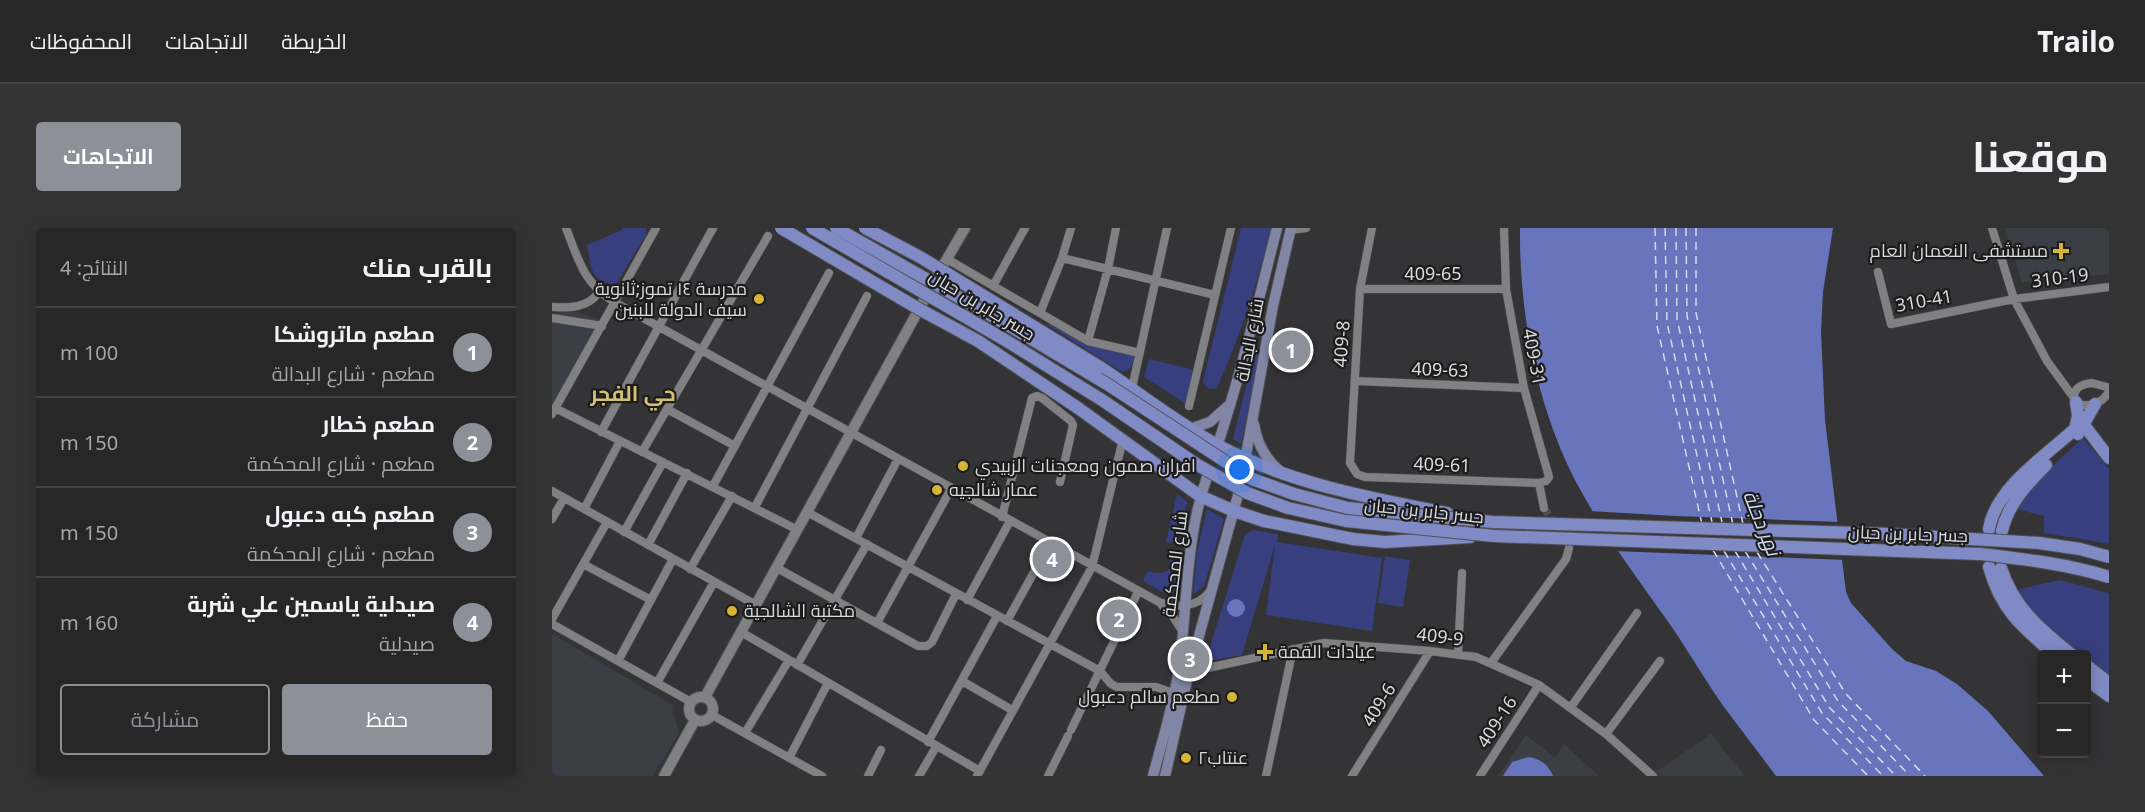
<!DOCTYPE html>
<html lang="ar">
<meta charset="utf-8">
<style>
:root{--surface:#272728;--page:#333334;--text:#f1f3f6;--muted:#a4a5a8;--line:#434445;--accent:#8c9099}
body{margin:0;font-family:"Noto Sans",Cairo,sans-serif;background:var(--page);color:var(--text);direction:rtl}
.controls{position:absolute;right:18px;bottom:18px;display:grid;overflow:hidden;border-radius:6px;box-shadow:0 3px 15px #0003}
.controls button{width:54px;height:54px;display:grid;place-items:center;padding:0;border:0;border-bottom:2px solid var(--line);background:var(--surface);color:var(--text);font:30px sans-serif}
.you{position:absolute;left:688px;top:242px;width:21px;height:21px;margin:-15px;border:4px solid #fff;border-radius:50%;background:#1a73e8;box-shadow:0 0 0 9px #1a73e833}
.badge{display:grid;place-items:center;width:39px;height:39px;border-radius:50%;background:var(--accent);color:#fff;font-size:20px;font-weight:700}
.pin{position:absolute;translate:-50% -50%;border:3px solid #fff;box-shadow:0 2px 6px #0006}
.list{margin:0;padding:0;list-style:none}
h2{display:flex;justify-content:space-between;align-items:center;height:78px;margin:0;padding:0 24px;font-size:26px}
h2 small{font-size:20px;font-weight:400;color:var(--muted)}
.list li{display:grid;grid-template-columns:39px 1fr auto;gap:18px;align-items:center;box-sizing:border-box;height:90px;padding:0 24px;border-top:2px solid var(--line)}
.list b{display:block;font-size:22px;white-space:nowrap}
.list p{margin:0;font-size:20px;white-space:nowrap;color:var(--muted)}
.list em{font-size:20px;font-style:normal;color:var(--muted)}
.actions{display:flex;gap:12px;padding:18px 24px}
.actions a{flex:1;padding:14px 0;border:2px solid var(--accent);border-radius:6px;text-align:center;font-size:21px;color:var(--accent)}
.actions .main{background:var(--accent);color:#fff}
.map{position:relative;flex:none;width:1557px;height:548px;overflow:hidden;direction:ltr;border-radius:6px}
header{display:flex;align-items:center;gap:36px;box-sizing:border-box;height:84px;padding:0 30px;background:var(--surface);border-bottom:2px solid var(--line)}
header strong{font-size:28px}
nav{display:flex;gap:33px;margin-inline-start:auto;font-size:21px}
.intro{display:flex;align-items:center;justify-content:space-between;box-sizing:border-box;height:144px;padding:0 36px}
h1{margin:0;font-size:42px}
.button{padding:15px 27px;border-radius:6px;background:var(--accent);color:#fff;font-size:21px;font-weight:700}
main{display:flex;gap:36px;padding:0 36px}
aside{flex:1;background:var(--surface);border-radius:6px;box-shadow:0 3px 15px #0003}
.map>svg:first-child{display:block}
.built{fill:#3c3e46}
.green{fill:#373f7e}
.water{fill:#6874bb}
.pier{fill:#343436}
.lines{fill:none;stroke-linecap:round;stroke-linejoin:round}
.ferry{stroke:#d4d9ed;stroke-width:1.5;stroke-dasharray:8 6;stroke-linecap:butt}
.minor-tunnel{stroke:#4d4d4f;stroke-width:8;stroke-dasharray:8 4;stroke-linecap:butt}
.minor-casing{stroke:#505153;stroke-width:9}
.tertiary-casing{stroke:#505153;stroke-width:12}
.secondary-casing{stroke:#505153;stroke-width:12}
.primary-casing{stroke:#505153;stroke-width:14}
.minor{stroke:#818184;stroke-width:8}
.tertiary{stroke:#818184;stroke-width:10}
.secondary{stroke:#8186a4;stroke-width:10}
.primary{stroke:#808ac4;stroke-width:12}
.primary-bridge-casing{stroke:#505153;stroke-width:14;stroke-linecap:butt}
.primary-bridge{stroke:#808ac4;stroke-width:12}
.poi-dot{fill:#d5b535;stroke:#1c1c1d;stroke-width:2}
.labels{text-anchor:middle;stroke-width:4.5;stroke-linejoin:round;paint-order:stroke}
.poi-label{font-size:18px;fill:#dadadc;stroke:#1c1c1d;text-anchor:start}
.street-label{font-size:18px;fill:#dadadc;stroke:#1c1c1d}
.water-label{font-size:20px;font-style:italic;fill:#d4d9ed;stroke:#1c1c1d}
.quarter-label{font-size:21px;font-weight:bold;fill:#d4c073;stroke:#1c1c1d}
</style>
<header>
<strong>Trailo</strong>
<nav><a>الخريطة</a><a>الاتجاهات</a><a>المحفوظات</a></nav>
</header>
<div class="intro"><h1>موقعنا</h1><a class="button">الاتجاهات</a></div>
<main>
<div class="map">
<svg width="1557" height="548" viewBox="0 0 1557 548">
<rect width="100%" height="100%" fill="#343436"/>
<path class="built" d="M1453,0h104v46l-87,8z
M16,82l32,9 -48,88v-93z
M0,406l119,70 8,29 -26,43h-101z
M1159,506l34,42h-84l-5,-4z
M974,507l29,23 9,-14 35,32h-101z"/>
<path class="green" d="M70,0h24v7l-31,51c-26,-8 -23,-16 -28,-41l35,-15z
M689,0h30c-13,55 -31,108 -54,160l-7,1 -5,-3 -2,-5z
M499,94l83,33c-1,10 -2,14 -12,17l-74,-47z
M705,124l2,3 -18,89 -8,-5 21,-85z
M597,131l46,11 -10,33 -41,-26z
M1531,210l26,31v75l-65,-11v-17l-27,-7 23,-32z
M625,266l10,8 -9,39 -12,2z
M655,281l17,10 -20,67 -11,9 4,-43z
M701,302l25,4 -1,8 105,16 -10,73 -106,-16 9,-70 -33,110 -34,6 -2,-1 39,-126z
M625,326l1,41 -12,-1 -23,-13 5,-10c9,3 18,4 23,-6l-2,-10z
M833,328l25,4 -7,47 -25,-4z
M1508,352l49,13v81l-22,-17 -1,-2 -3,-1c-29,-21 -46,-35 -67,-64z"/>
<path class="water" d="M968,0h313l-10,64 -2,40 4,88 21,172 5,11 41,46 14,12 30,10 21,13 31,27 56,65h-268c-17,-23 -35,-46 -52,-69 -21,-30 -39,-62 -60,-91 -29,-41 -59,-81 -83,-125 -43,-77 -62,-175 -61,-263z
M675 380a9 9 0 1 1 18 0a9 9 0 1 1-18 0Z
M976,529c13,2 20,7 25,19h-50l9,-14z"/>
<path class="pier" d="M1037,283l86,5 165,6 6,38 -232,-9z"/>
<g class="lines">
<path class="ferry" d="M1103,0l2,98 45,198
M1113,0l2,95 45,199
M1124,0l1,91 45,203
M1134,0l1,88 46,209
M1144,0v85l47,211
M1161,322l101,170 54,56
M1172,323l98,162 61,63
M1183,323l94,156 67,69
M1193,323l93,150 72,75
M1205,324l89,142 79,82"/>
<path class="minor-tunnel" d="M992,280l23,33"/>
<g class="minor-casing">
<path id="minor" d="M14,0c13,33 17,54 48,74l545,300c18,6 39,6 51,-11
M820,0l-12,61 -10,174 7,11 8,3 174,6 7,-2 3,-4 -25,-89 -18,-99 -2,-61
M1440,0l22,71 33,62 27,37
M738,2l16,-2
M510,30l153,37
M395,31l141,82 52,12
M1326,44l13,52 123,-25 95,-12
M441,58l32,-58
M808,61h146
M0,79c18,1 36,1 47,-15
M488,85l22,-55 9,-30
M0,90l50,8
M536,113l20,-72 8,-41
M803,153l169,7
M1540,155l15,4 2,4c-5,11 -18,17 -30,13l-5,-6c0,-11 8,-14 18,-15z
M580,160l35,-160
M637,178l42,-178
M3,180l243,122
M115,181l68,37
M0,186l104,-186
M49,204l112,-204
M90,224l126,-216
M987,255l5,25
M161,258l116,-213
M0,263l204,114
M203,279l112,-211
M32,281l36,-68
M255,284l293,159 11,13 6,3h39l17,6
M450,289l30,-119 5,-2 5,2 29,23 2,4 -13,57
M0,291l12,-21
M72,304l39,-70
M304,310l42,-79
M96,317l39,-72
M31,336l68,36
M225,340l141,78h9l5,-4 24,-48
M138,341l42,-73
M415,372l43,-79
M608,375l14,15 8,13
M0,391l55,-97
M455,393l43,-78
M325,395l74,-134
M0,396l139,78
M189,404l239,139
M906,426l4,-81
M66,433l55,-102
M939,435l75,-104 3,-11
M245,437l70,-121
M637,444l135,-29 106,8 46,6 63,28 67,49 47,42
M410,453l50,29
M105,455l57,-101
M1019,479l66,-94
M160,487l110,61
M519,502l67,-138
M193,505l44,-73
M1054,506l54,-73
M376,514l69,-126
M237,530l39,-75
M316,548l13,-26
M367,548l17,-29
M425,548l115,-209 31,-128
M496,548l20,-40
M714,548l27,-127
M800,548l78,-125
M928,548l59,-91"/>
</g>
<g class="tertiary-casing">
<path id="tertiary" d="M385,48l28,-48
M137 481a12 12 0 1 1 24 0a12 12 0 1 1-24 0Z
M153,469l218,-395
M112,548l31,-56"/>
</g>
<g class="secondary-casing">
<path id="secondary" d="M702,196c3,20 11,35 27,48
M638,201l20,-7 18,-16
M664,222c24,-73 42,-147 61,-222
M692,238l29,-160 18,-78
M601,548c9,-35 21,-72 26,-108 9,-64 6,-129 28,-191
M613,548l24,-104 49,-177"/>
</g>
<g class="primary-casing">
<path id="primary" d="M548,139c39,26 77,56 119,79 70,37 150,52 228,67
M526,180l122,88 34,15 30,10 89,18 32,3 85,-5
M1532,197l25,33
M1526,206l17,-30
M1437,301c6,-40 57,-74 86,-100l3,-13 -2,-14
M1450,303c6,-27 25,-47 44,-66
M1437,339c12,43 33,60 66,88
M1449,340c12,39 40,62 71,87
M1534,437l23,18
M1534,451l23,17"/>
</g>
<use href="#minor" class="minor"/>
<use href="#tertiary" class="tertiary"/>
<use href="#secondary" class="secondary"/>
<use href="#primary" class="primary"/>
<g class="primary-bridge-casing">
<path id="primary-bridge" d="M229,0l138,81 59,32 100,67
M260,0l193,112 97,60 94,64 51,29 41,15 58,13 148,15 486,18c44,5 87,10 129,23
M284,0l177,100 94,56 145,95 42,15 54,14 144,14 398,12 81,5 68,4 41,6 29,8
M313,0l55,29 180,110"/>
</g>
<use href="#primary-bridge" class="primary-bridge"/>
</g>
<g class="poi-dot">
<path d="M1506 14h6v6h6v6h-6v6h-6v-6h-6v-6h6z"/>
<circle cx="207" cy="71" r="6"/>
<circle cx="411" cy="238" r="6"/>
<circle cx="385" cy="262" r="6"/>
<circle cx="180" cy="383" r="6"/>
<path d="M710 415h6v6h6v6h-6v6h-6v-6h-6v-6h6z"/>
<circle cx="680" cy="469" r="6"/>
<circle cx="634" cy="530" r="6"/>
</g>
<g class="labels">
<g class="poi-label">
<text x="1496" y="29" text-anchor="end">مستشفى النعمان العام</text>
<text x="195" y="67" text-anchor="end">مدرسة ١٤ تموز;ثانوية<tspan x="195" dy="21">سيف الدولة للبنين</tspan></text>
<text x="423" y="244">افران صمون ومعجنات الزبيدي</text>
<text x="397" y="268">عمار شالجيه</text>
<text x="192" y="389">مكتبة الشالجية</text>
<text x="726" y="430">عيادات القمة</text>
<text x="668" y="475" text-anchor="end">مطعم سالم دعبول</text>
<text x="646" y="536">عنتاب٢</text>
</g>
<g class="street-label">
<text x="881" y="52">409-65</text>
<text transform="translate(1508 50) rotate(-7)" y="6">310-19</text>
<text transform="translate(1372 73) rotate(-10)" y="6">310-41</text>
<text transform="translate(430 77) rotate(31)" y="6">جسر جابر بن حيان</text>
<text transform="translate(698 112) rotate(-79)" y="6">شارع البدالة</text>
<text transform="translate(790 116) rotate(-86)" y="6">409-8</text>
<text transform="translate(982 129) rotate(79)" y="6">409-31</text>
<text transform="translate(888 142) rotate(2)" y="6">409-63</text>
<text transform="translate(890 237) rotate(2)" y="6">409-61</text>
<text transform="translate(872 283) rotate(6)" y="6">جسر جابر بن حيان</text>
<text transform="translate(1356 306) rotate(2)" y="6">جسر جابر بن حيان</text>
<text transform="translate(623 336) rotate(-83)" y="6">شارع المحكمة</text>
<text transform="translate(888 409) rotate(7)" y="6">409-9</text>
<text transform="translate(827 477) rotate(-58)" y="6">409-6</text>
<text transform="translate(945 494) rotate(-57)" y="6">409-16</text>
</g>
<g class="water-label">
<text transform="translate(1210 295) rotate(68)" y="7">نهر دجلة</text>
</g>
<g class="quarter-label">
<text x="81" y="173">حي الفجر</text>
</g>
</g>
</svg>
<div class="controls">
<button>+</button>
<button>−</button>
</div>
<div class="you"></div>
<div class="pin badge" style="left:739px;top:122px">1</div>
<div class="pin badge" style="left:567px;top:391px">2</div>
<div class="pin badge" style="left:638px;top:431px">3</div>
<div class="pin badge" style="left:500px;top:331px">4</div>
</div>
<aside>
<h2>بالقرب منك<small>النتائج: 4</small></h2>
<ul class="list">
<li><span class="badge">1</span><div><b>مطعم ماتروشكا</b><p>مطعم · شارع البدالة</p></div><em>100 m</em></li>
<li><span class="badge">2</span><div><b>مطعم خطار</b><p>مطعم · شارع المحكمة</p></div><em>150 m</em></li>
<li><span class="badge">3</span><div><b>مطعم كبه دعبول</b><p>مطعم · شارع المحكمة</p></div><em>150 m</em></li>
<li><span class="badge">4</span><div><b>صيدلية ياسمين علي شربة</b><p>صيدلية</p></div><em>160 m</em></li>
</ul>
<div class="actions"><a class="main">حفظ</a><a>مشاركة</a></div>
</aside>
</main>
